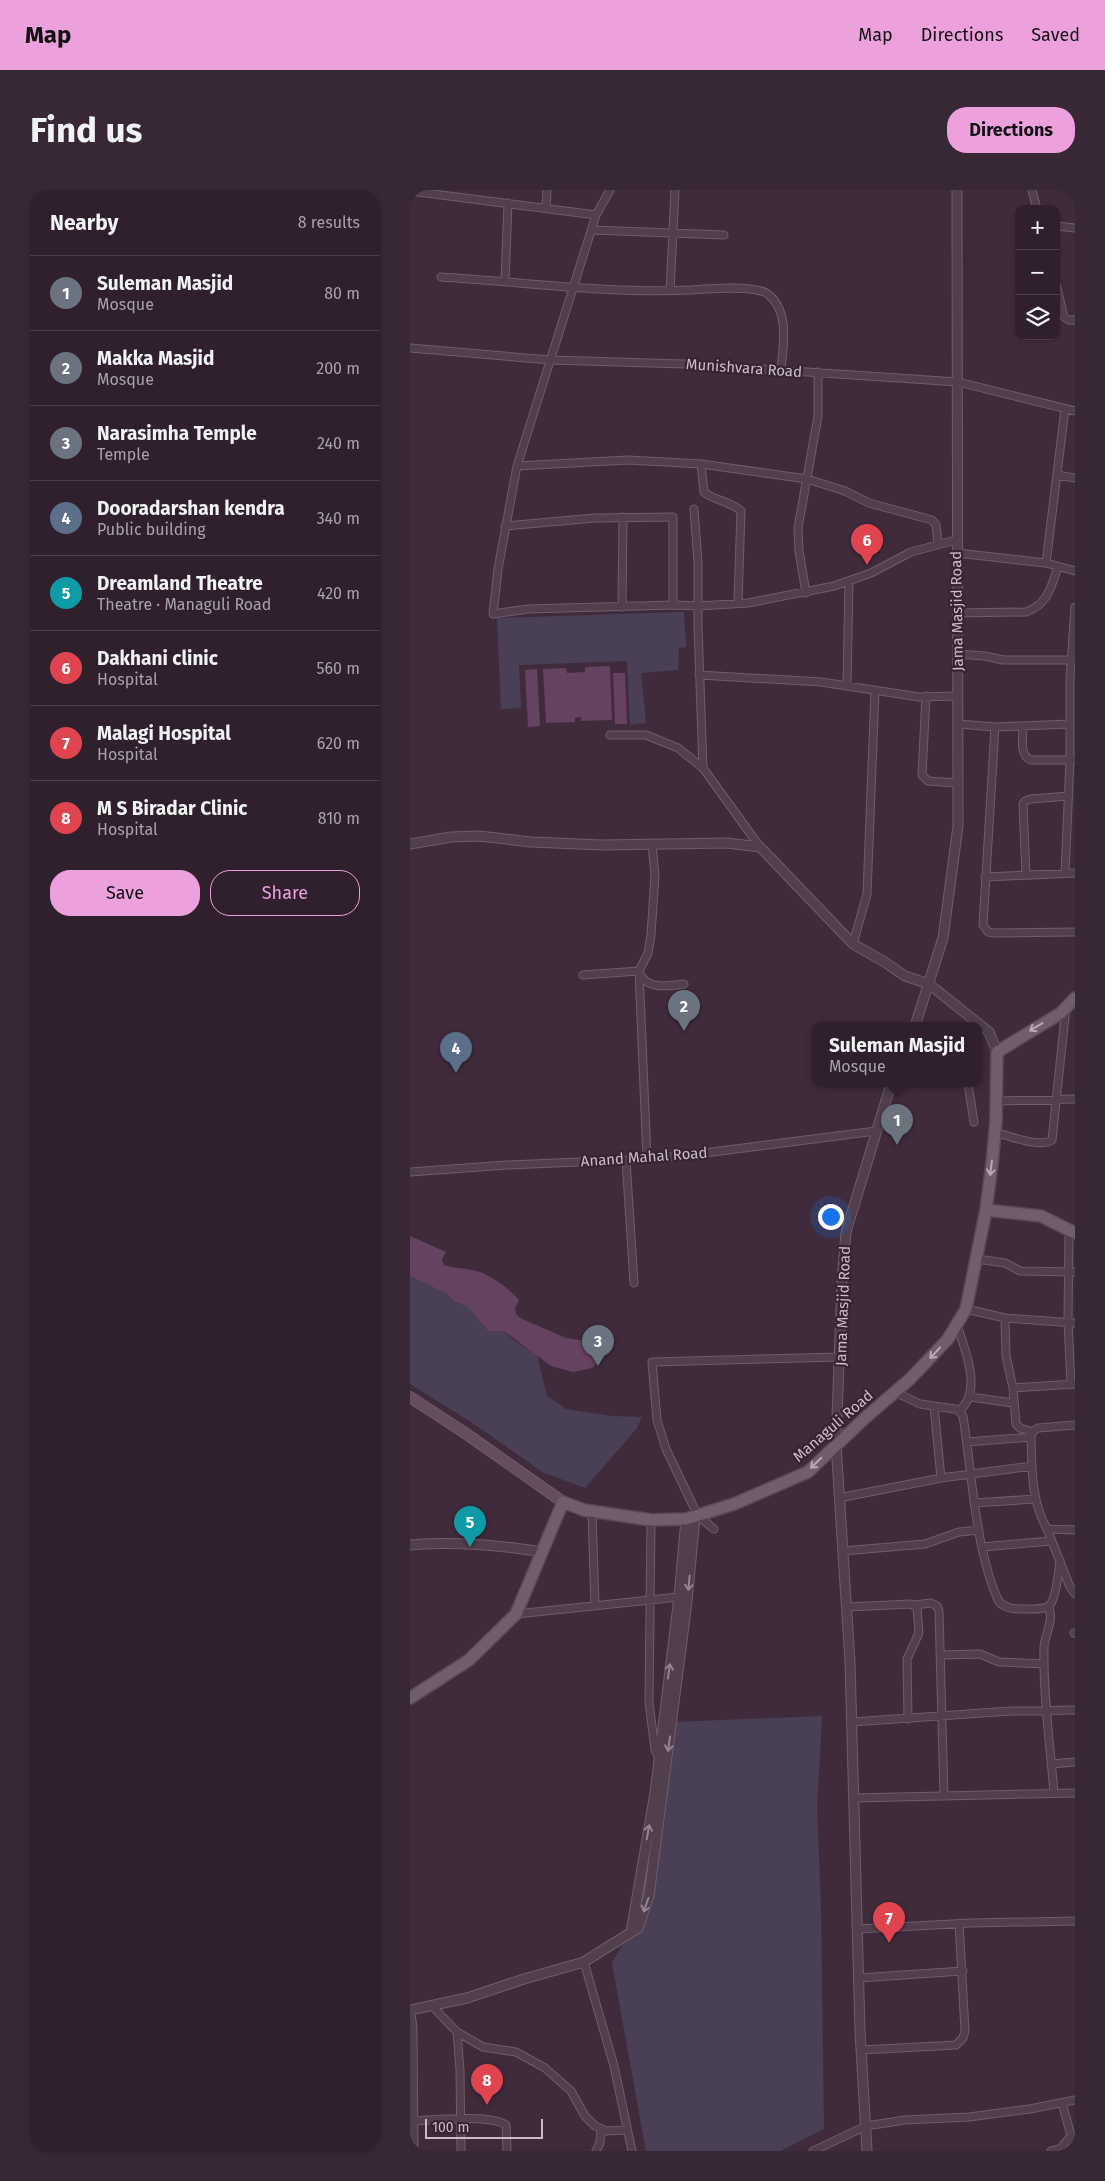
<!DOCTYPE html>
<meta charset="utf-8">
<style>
:root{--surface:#30202e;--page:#382836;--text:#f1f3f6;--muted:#a8a3aa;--line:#4b3e4a;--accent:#eca0dc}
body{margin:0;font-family:"Fira Sans",sans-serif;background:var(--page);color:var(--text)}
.controls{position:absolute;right:15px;top:15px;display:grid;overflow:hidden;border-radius:10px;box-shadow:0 1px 4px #0004}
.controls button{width:45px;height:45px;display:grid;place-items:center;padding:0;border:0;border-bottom:1px solid var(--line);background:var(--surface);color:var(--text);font:25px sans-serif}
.scale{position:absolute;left:15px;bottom:12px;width:118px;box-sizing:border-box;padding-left:5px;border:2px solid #cabcc8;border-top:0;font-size:14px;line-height:18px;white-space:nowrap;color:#cabcc8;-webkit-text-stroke:4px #362333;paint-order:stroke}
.you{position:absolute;left:420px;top:1026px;width:18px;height:18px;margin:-12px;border:4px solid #fff;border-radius:50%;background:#1a73e8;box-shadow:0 0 0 8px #1a73e833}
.badge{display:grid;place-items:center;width:32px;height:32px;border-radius:50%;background:var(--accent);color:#fff;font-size:16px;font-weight:700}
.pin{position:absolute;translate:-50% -41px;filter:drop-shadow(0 1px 2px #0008)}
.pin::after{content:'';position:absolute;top:26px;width:18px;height:15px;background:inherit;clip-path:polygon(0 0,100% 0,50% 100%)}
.popup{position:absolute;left:402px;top:832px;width:170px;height:65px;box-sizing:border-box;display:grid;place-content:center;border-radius:10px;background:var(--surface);filter:drop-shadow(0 1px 4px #0005);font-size:16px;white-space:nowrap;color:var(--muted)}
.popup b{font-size:19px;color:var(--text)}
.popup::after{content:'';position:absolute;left:50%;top:100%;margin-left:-10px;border:10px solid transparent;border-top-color:var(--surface)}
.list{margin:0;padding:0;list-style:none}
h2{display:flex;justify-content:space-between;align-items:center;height:65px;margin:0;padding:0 20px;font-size:21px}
h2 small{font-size:16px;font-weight:400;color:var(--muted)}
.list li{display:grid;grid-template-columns:32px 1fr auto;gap:15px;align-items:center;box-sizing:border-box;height:75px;padding:0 20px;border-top:1px solid var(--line)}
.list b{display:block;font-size:19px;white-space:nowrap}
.list p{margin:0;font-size:16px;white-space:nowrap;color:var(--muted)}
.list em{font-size:16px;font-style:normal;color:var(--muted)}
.actions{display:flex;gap:10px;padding:15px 20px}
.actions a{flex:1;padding:11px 0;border:1px solid var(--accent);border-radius:20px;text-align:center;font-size:18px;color:var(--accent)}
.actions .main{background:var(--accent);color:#111}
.icon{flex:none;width:28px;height:28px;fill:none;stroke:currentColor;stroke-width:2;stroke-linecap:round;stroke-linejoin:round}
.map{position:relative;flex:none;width:665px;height:1961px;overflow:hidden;border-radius:20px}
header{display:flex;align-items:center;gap:30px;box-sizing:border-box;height:70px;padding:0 25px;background:var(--accent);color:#111}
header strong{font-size:24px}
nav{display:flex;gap:28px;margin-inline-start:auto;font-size:18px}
.intro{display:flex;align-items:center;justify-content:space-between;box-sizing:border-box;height:120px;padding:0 30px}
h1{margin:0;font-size:35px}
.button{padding:12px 22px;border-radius:20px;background:var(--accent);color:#111;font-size:18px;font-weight:700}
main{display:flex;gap:30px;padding:0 30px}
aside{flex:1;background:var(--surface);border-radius:20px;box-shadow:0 1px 4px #0004}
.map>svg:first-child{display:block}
.green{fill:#494056}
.water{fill:#65425f}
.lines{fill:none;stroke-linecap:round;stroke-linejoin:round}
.minor-casing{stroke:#6e5d6b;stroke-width:9}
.tertiary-casing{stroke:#6e5d6b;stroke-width:11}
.secondary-casing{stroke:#6e5d6b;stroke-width:12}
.primary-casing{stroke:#5a4957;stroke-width:14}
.minor{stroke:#513f4d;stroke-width:7}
.tertiary{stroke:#513f4d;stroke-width:9}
.secondary{stroke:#634d5e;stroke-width:10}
.primary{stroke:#705d6d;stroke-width:11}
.oneway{stroke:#b8a9b6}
.oneway2{stroke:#948491}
.labels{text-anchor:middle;stroke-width:4.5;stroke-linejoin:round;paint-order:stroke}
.street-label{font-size:15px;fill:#cabcc8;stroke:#362333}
</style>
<header>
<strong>Map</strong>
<nav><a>Map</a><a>Directions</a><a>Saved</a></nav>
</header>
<div class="intro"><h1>Find us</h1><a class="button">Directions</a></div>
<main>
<aside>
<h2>Nearby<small>8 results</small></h2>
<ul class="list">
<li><span class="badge" style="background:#6b7280">1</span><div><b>Suleman Masjid</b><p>Mosque</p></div><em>80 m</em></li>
<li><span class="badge" style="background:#6b7280">2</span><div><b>Makka Masjid</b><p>Mosque</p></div><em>200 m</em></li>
<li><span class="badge" style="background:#6b7280">3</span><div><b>Narasimha Temple</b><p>Temple</p></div><em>240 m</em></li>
<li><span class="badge" style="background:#5c6f8a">4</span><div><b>Dooradarshan kendra</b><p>Public building</p></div><em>340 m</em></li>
<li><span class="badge" style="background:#0f9aa8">5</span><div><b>Dreamland Theatre</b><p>Theatre · Managuli Road</p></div><em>420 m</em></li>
<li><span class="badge" style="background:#e0444e">6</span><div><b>Dakhani clinic</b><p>Hospital</p></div><em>560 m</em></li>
<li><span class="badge" style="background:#e0444e">7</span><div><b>Malagi Hospital</b><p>Hospital</p></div><em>620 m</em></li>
<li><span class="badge" style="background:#e0444e">8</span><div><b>M S Biradar Clinic</b><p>Hospital</p></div><em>810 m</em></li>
</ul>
<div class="actions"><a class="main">Save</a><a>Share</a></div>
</aside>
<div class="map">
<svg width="665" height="1961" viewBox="0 0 665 1961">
<rect width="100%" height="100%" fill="#402b3d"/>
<path class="green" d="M274,422l2,35 -7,1 -1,22 -37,3 5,50 -16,2 -3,-64 -108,4 2,43 -20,1 -4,-91z
M0,1086l35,17 10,9 12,4 21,25h16l11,10 22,14 10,41 19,13 46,7 30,1 -5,11 -52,60 -43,-16 -62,-44 -70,-44z
M412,1526l-5,92 4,100 3,221 -44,22h-134l-34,-188 25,-43 22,-135 15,-63z"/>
<path class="water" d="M200,476l2,54 -31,1v-4l-6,1v4l-29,1 -3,-54 23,-1 1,5 18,-1v-5z
M127,479l3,57 -12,1 -3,-57z
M203,483h12l2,51h-12z
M0,1046l36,16 -4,7 2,6c12,4 24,3 36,7 13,5 30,17 39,28l-4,8 1,6 4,4 46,20 33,5 6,13 -13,12 -19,4 -22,-6 -47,-35h-16l-21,-25 -12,-4 -10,-9 -35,-17z"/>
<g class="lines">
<g class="minor-casing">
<path id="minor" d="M622,0l5,19
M0,1l186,24 -79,251 -19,103 -5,45 35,-5 145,-4 26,1 49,-3 86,-17 37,-13 40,-21 45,-12
M136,18l1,-18
M186,25l14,-25
M646,36l19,2
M182,40l132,5
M31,87c82,5 169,17 250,13 17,-1 66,-6 78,5 21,18 14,51 12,75
M95,91l3,-78
M646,94l8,33 5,3h6
M260,101l5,-101
M0,158l140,12 135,4 273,18 117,29
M291,274l3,28c11,9 26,9 37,19l-3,91
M107,276l111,-6 73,4 106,15 38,12 24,12 63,17 4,5 2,19
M647,285l18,3
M284,319l4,53v64l5,142 57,79
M95,336l90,-8 78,-1v88
M547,363l89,10 29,8
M636,373l19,-154
M396,403l-7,-42 -1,-23 20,-112v-44
M212,417l1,-90
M547,423l69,-1c22,-8 25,-25 32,-45
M547,464l28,2 18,4h68
M289,485l122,7 98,15 39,-1
M437,496l2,-105
M516,506l-4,79 6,6 30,2
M548,534l37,3 75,-3
M613,536c0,11 -4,30 8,34h44
M585,537l-12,198 5,7 6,1 81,-1
M200,545h36l32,13 25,20
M655,683l5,-113v-81l5,-72
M616,685l-3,-71 2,-3 6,-2 38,-3
M575,687l90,-4
M443,754l14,-50 8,-203
M230,784c8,16 28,12 44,10
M173,785l56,-4
M558,894l6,38
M586,911l79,-2
M585,942c14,4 44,16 57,8l14,-133
M237,968l-8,-187 9,-18 3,-18 4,-60 -3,-31
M216,970l8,123
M0,982l97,-7 119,-5 55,-4 195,-25
M659,1040l-1,92 3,63
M567,1069l28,4 15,8 55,1
M556,1119l39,9 70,5
M595,1128l1,38 7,32
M547,1135c8,25 26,66 2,86
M485,1202l25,12 35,5 4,2 4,5c9,57 12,134 36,186 8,7 15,7 26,7 7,0 17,1 24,-3 7,-6 10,-37 11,-46
M560,1207l43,6
M524,1216l7,72
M665,1235l-37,3 -5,3 -2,6c1,31 0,64 16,92l28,1
M623,1242l-13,-4 -4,-4 -3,-36 62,-4
M557,1252l64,-5
M429,1308l102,-20 91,-12
M565,1313l60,-4
M182,1322l3,94
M241,1330l-2,182 6,48 4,8
M304,1339l-16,-13 -32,-67 -9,-29 -5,-58 188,-5
M637,1339l23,58 5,7
M572,1357l69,-6
M433,1361l82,-7 34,-12 20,-2
M505,1415l16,-2 6,3 2,5 5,185
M638,1416c7,12 -3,28 -4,41 -1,48 6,97 10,146
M437,1417l64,-3 6,4 2,25 -12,26 1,60
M106,1424l163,-17
M664,1443h1
M530,1465l40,-1 19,8 45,2
M442,1532l159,-11 64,-1
M641,1574l24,-2
M444,1608l221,-5
M448,1739l113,-6 104,-2
M174,1772l30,104 18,85
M449,1788l104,-7
M23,1817l24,25 26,15 33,5 29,16 26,23 14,25 10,10 11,5 20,-1
M47,1842l3,38 1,81
M451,1860l95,-5 7,-7 2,-7 -6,-108
M652,1913l13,47
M3,1931c21,-1 77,-7 93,4l1,26
M186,1961l4,-8 1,-14
M403,1961l53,-25 39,-6 64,-3 61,-8 45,-9
M641,1961l9,-2 11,-13"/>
</g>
<g class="tertiary-casing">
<path id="tertiary" d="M0,654l41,-7 28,-1 52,6 71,3 125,-2 33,4 93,97 30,17 22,15 24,8 60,48 8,20
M505,836l28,-88 15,-112 -1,-636
M0,1355c45,-4 89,0 133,7
M221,1742l24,-139 24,-196 7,-78
M0,1820l57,-12 57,-19 60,-17 54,-34 11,-32 38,-294 8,-85
M0,1825l2,12 1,124
M457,1961l-7,-120 -10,-369 -14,-218 6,-162 4,-50 45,-148"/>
</g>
<g class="secondary-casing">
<path id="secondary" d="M0,1207l55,36 98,69"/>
</g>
<g class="primary-casing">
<path id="primary" d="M576,1020l55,6 34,17
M0,1508l59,-38 47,-46 47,-112 21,8 67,10 35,-1 48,-15 74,-32 57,-54 45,-39 38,-40 18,-30 20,-99 6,-46 4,-43 1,-69 64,-39 14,-15"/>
</g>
<use href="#minor" class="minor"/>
<use href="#tertiary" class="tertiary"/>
<use href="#secondary" class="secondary"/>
<use href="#primary" class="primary"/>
</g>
<defs><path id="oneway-shaft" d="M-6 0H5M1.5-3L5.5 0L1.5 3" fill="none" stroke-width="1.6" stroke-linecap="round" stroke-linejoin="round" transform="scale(1.25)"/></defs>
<g class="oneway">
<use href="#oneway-shaft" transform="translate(626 837) rotate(149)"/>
<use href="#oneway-shaft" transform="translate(581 978) rotate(97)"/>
<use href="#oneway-shaft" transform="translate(525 1163) rotate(133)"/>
<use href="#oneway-shaft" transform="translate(406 1273) rotate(136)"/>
</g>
<g class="oneway2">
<use href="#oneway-shaft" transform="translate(279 1393) rotate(95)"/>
<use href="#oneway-shaft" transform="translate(259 1481) rotate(-82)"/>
<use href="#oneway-shaft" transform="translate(259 1554) rotate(98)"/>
<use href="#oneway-shaft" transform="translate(238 1642) rotate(-80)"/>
<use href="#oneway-shaft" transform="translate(236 1715) rotate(109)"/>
</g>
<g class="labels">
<g class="street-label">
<text transform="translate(334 178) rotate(4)" y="5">Munishvara Road</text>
<text transform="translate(547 421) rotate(-91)" y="5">Jama Masjid Road</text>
<text transform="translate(234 967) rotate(-4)" y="5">Anand Mahal Road</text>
<text transform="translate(433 1116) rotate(-88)" y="5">Jama Masjid Road</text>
<text transform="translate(423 1236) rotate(-41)" y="5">Managuli Road</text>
</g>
</g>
</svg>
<div class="controls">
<button>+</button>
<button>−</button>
<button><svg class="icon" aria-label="layers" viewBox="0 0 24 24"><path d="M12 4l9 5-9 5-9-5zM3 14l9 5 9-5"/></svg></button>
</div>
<div class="scale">100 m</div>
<div class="you"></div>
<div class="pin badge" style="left:487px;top:955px;background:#6b7280">1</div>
<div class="popup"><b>Suleman Masjid</b>Mosque</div>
<div class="pin badge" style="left:274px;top:841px;background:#6b7280">2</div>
<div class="pin badge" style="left:188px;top:1176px;background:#6b7280">3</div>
<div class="pin badge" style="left:46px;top:883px;background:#5c6f8a">4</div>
<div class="pin badge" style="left:60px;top:1357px;background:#0f9aa8">5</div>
<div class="pin badge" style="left:457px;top:375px;background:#e0444e">6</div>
<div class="pin badge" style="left:479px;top:1753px;background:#e0444e">7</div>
<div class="pin badge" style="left:77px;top:1915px;background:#e0444e">8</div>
</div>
</main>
